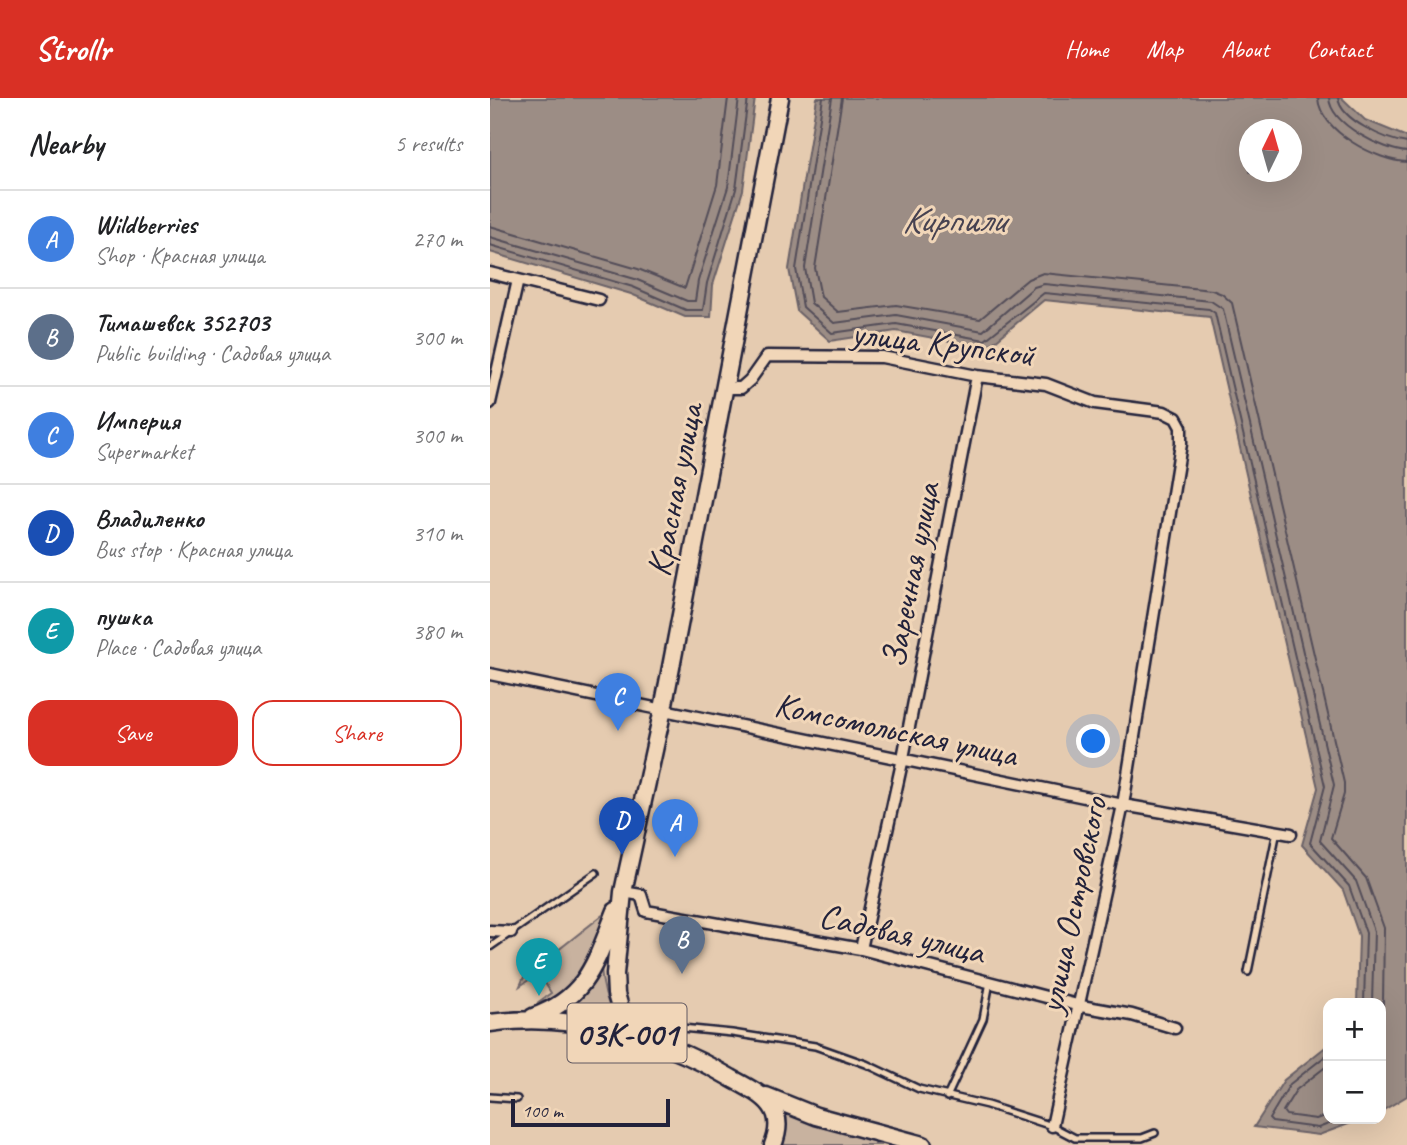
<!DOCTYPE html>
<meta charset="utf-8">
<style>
:root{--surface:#fff;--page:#f6f6f6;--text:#202124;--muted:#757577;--line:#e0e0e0;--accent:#d93025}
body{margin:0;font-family:Caveat,sans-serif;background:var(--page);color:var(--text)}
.controls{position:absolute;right:21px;bottom:21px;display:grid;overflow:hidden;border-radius:14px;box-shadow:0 7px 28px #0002}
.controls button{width:63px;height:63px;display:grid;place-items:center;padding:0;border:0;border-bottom:2px solid var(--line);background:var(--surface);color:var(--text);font:35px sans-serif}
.compass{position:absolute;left:749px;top:21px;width:63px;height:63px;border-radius:50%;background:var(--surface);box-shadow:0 7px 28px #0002;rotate:5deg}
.scale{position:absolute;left:21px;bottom:18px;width:159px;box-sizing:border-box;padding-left:7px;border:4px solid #22223b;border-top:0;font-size:19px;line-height:24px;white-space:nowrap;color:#22223b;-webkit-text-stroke:5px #f1d6b8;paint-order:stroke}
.you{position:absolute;left:604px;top:644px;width:24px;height:24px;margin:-18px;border:5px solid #fff;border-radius:50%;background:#1a73e8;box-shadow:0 0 0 10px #1a73e833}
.badge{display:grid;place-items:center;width:46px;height:46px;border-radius:50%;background:var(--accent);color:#fff;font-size:23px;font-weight:700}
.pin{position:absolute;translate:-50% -58px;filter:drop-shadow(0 2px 4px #0008)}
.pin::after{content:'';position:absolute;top:37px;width:24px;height:21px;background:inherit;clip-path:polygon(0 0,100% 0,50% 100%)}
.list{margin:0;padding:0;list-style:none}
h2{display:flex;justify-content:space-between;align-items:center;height:91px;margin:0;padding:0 28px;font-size:30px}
h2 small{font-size:23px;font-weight:400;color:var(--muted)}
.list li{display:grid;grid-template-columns:46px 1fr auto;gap:21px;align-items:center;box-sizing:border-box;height:98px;padding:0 28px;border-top:2px solid var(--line)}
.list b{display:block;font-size:26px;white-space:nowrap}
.list p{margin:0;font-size:23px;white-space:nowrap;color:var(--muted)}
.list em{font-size:23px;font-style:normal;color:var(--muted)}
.actions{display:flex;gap:14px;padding:21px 28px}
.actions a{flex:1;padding:16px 0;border:2px solid var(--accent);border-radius:21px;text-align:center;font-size:24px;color:var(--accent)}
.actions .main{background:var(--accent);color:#fff}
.map{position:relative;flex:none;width:917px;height:1047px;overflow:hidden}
header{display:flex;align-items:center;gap:42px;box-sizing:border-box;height:98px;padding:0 35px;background:var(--accent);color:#fff}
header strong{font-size:33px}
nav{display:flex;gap:38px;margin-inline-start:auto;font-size:24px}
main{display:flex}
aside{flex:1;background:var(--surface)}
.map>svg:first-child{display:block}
.green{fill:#c8b29f;stroke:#756a6d;stroke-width:2}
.water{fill:#9c8d85;stroke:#6b6267;stroke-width:2;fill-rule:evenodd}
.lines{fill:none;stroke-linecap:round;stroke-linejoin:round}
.shore{stroke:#534d59;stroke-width:2}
.service-casing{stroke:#22223b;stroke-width:10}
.minor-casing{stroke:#22223b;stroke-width:15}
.primary-casing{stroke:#22223b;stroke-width:21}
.service{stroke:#f1d6b8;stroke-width:5}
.minor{stroke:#f1d6b8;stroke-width:10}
.primary{stroke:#f1d6b8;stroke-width:16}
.labels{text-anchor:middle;stroke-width:6;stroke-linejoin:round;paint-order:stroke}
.shield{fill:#f1d6b8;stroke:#605860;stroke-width:2}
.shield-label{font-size:33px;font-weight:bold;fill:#22223b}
.street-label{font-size:35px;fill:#22223b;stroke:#f1d6b8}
.water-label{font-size:37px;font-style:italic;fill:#474251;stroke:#f1d6b8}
</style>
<header>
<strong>Strollr</strong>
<nav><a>Home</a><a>Map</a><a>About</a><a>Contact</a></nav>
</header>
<main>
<aside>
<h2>Nearby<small>5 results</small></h2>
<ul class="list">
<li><span class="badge" style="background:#3f7fe0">A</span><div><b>Wildberries</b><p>Shop · Красная улица</p></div><em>270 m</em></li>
<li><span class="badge" style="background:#5c6f8a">B</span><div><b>Тимашевск 352703</b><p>Public building · Садовая улица</p></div><em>300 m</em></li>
<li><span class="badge" style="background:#3f7fe0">C</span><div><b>Империя</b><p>Supermarket</p></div><em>300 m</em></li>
<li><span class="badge" style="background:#1a4fb4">D</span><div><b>Владиленко</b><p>Bus stop · Красная улица</p></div><em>310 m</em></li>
<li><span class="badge" style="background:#0f9aa8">E</span><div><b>пушка</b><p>Place · Садовая улица</p></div><em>380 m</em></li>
</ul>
<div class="actions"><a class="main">Save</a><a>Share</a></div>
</aside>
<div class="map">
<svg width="917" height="1047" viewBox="0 0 917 1047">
<rect width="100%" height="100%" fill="#e5cbb0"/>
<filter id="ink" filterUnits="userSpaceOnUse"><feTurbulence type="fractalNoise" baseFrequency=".0143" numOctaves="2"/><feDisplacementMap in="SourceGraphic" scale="14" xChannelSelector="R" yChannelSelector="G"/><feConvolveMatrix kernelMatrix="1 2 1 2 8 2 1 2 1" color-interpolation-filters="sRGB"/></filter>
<g filter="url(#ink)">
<path class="green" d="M114,816c-10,37 -26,80 -67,89l14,-10 -12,-20 -19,13 4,-9z
M111,869c1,19 5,34 14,52l-47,-9 25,-26z
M288,1011l101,31 2,5h-102z"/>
<path class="water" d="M0,0h265l-12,92 -30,95 -2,32h-26l-54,-23 -141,-42z
M327,0h525l23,22 42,17v959l-25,15 -1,1v-109h-24l2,-67 -16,-46 -41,-45 16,-57 -108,-471 -166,-17 -57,48 -91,-17 -66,10 -33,-30 -8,-42zM760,32h42v42h-42z
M838,947v74h34l-43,16 -65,-8 30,-47z"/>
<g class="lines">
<path class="shore" d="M333,0l-27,171 7,38 29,26 64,-9 89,16 59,-47 165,16 6,4 110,473 -15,57 39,43 17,47 -2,70
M342,0l-27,170 6,35 23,20 62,-8 87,16 51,-44 10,-3 167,17 12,8 111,476 -14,56 36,40 18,50 -2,72
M352,0l-27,170 6,29 17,15 58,-7 84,14 48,-40 15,-6 169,17 10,4 10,9 112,480v11l-13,44 35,40 18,50 -1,75 -2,9
M828,0c2,33 59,63 89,64
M839,0c2,27 54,52 78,54
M848,0c3,23 49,42 69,45
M0,128l148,43 47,19 32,-103 11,-87
M0,139l145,42 52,22h8l3,-20 30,-94 11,-89
M0,147l143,42 53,23h17l4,-27 29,-94 12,-91
M838,956l-38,30 -21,35 3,3 46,6 24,-9
M838,967l-32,25 -13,21 3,4 30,4 12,-4"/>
<g class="service-casing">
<path id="service" d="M0,849l106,-74
M758,874l29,-141
M152,926l90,9 83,13 51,18 53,25 68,16 65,21 23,12h67l13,-5
M0,999l27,2
M457,999l36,-78 7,-37"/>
</g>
<g class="minor-casing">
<path id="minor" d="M0,175l109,27
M236,290h15l9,-8 17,-24 115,1 95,19 69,8 49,19 69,9 12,6 5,9v17l-58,361 -71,321
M0,305l28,-123
M0,576l633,131 168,29
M133,794l18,3 5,16 215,38 220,57 51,9 43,13
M0,833l21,1
M371,851l42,-191 74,-382"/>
</g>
<g class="primary-casing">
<path id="primary" d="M43,919c55,-19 63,-57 83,-106
M0,925c84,-11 169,13 241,55 29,16 58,28 42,67
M172,946l-33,-22 -8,-11 -5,-17 -1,-20 8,-82 40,-183 117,-611
M276,998l50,20 107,29"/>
</g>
<use href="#service" class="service"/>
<use href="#minor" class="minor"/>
<use href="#primary" class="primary"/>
</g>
</g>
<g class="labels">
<rect class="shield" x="77.5" y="905.5" width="119" height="59" rx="5"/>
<g class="shield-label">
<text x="137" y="947">03К-001</text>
</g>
<g class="street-label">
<text transform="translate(453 245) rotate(7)" y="12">улица Крупской</text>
<text transform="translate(184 392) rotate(-79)" y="12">Красная улица</text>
<text transform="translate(420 477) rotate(-79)" y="12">Заречная улица</text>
<text transform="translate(406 631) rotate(12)" y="12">Комсомольская улица</text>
<text transform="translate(582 807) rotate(-78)" y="12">улица Островского</text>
<text transform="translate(412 835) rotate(13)" y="12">Садовая улица</text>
</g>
<g class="water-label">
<text x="463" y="134">Кирпили</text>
</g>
</g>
</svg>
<div class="controls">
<button>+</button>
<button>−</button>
</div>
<svg class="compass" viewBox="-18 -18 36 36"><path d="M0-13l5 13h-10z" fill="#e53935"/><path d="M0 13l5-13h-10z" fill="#757577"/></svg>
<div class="scale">100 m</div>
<div class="you"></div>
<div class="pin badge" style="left:185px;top:759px;background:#3f7fe0">A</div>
<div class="pin badge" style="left:192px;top:876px;background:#5c6f8a">B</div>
<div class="pin badge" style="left:128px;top:633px;background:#3f7fe0">C</div>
<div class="pin badge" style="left:132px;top:757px;background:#1a4fb4">D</div>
<div class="pin badge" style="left:49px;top:898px;background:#0f9aa8">E</div>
</div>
</main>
